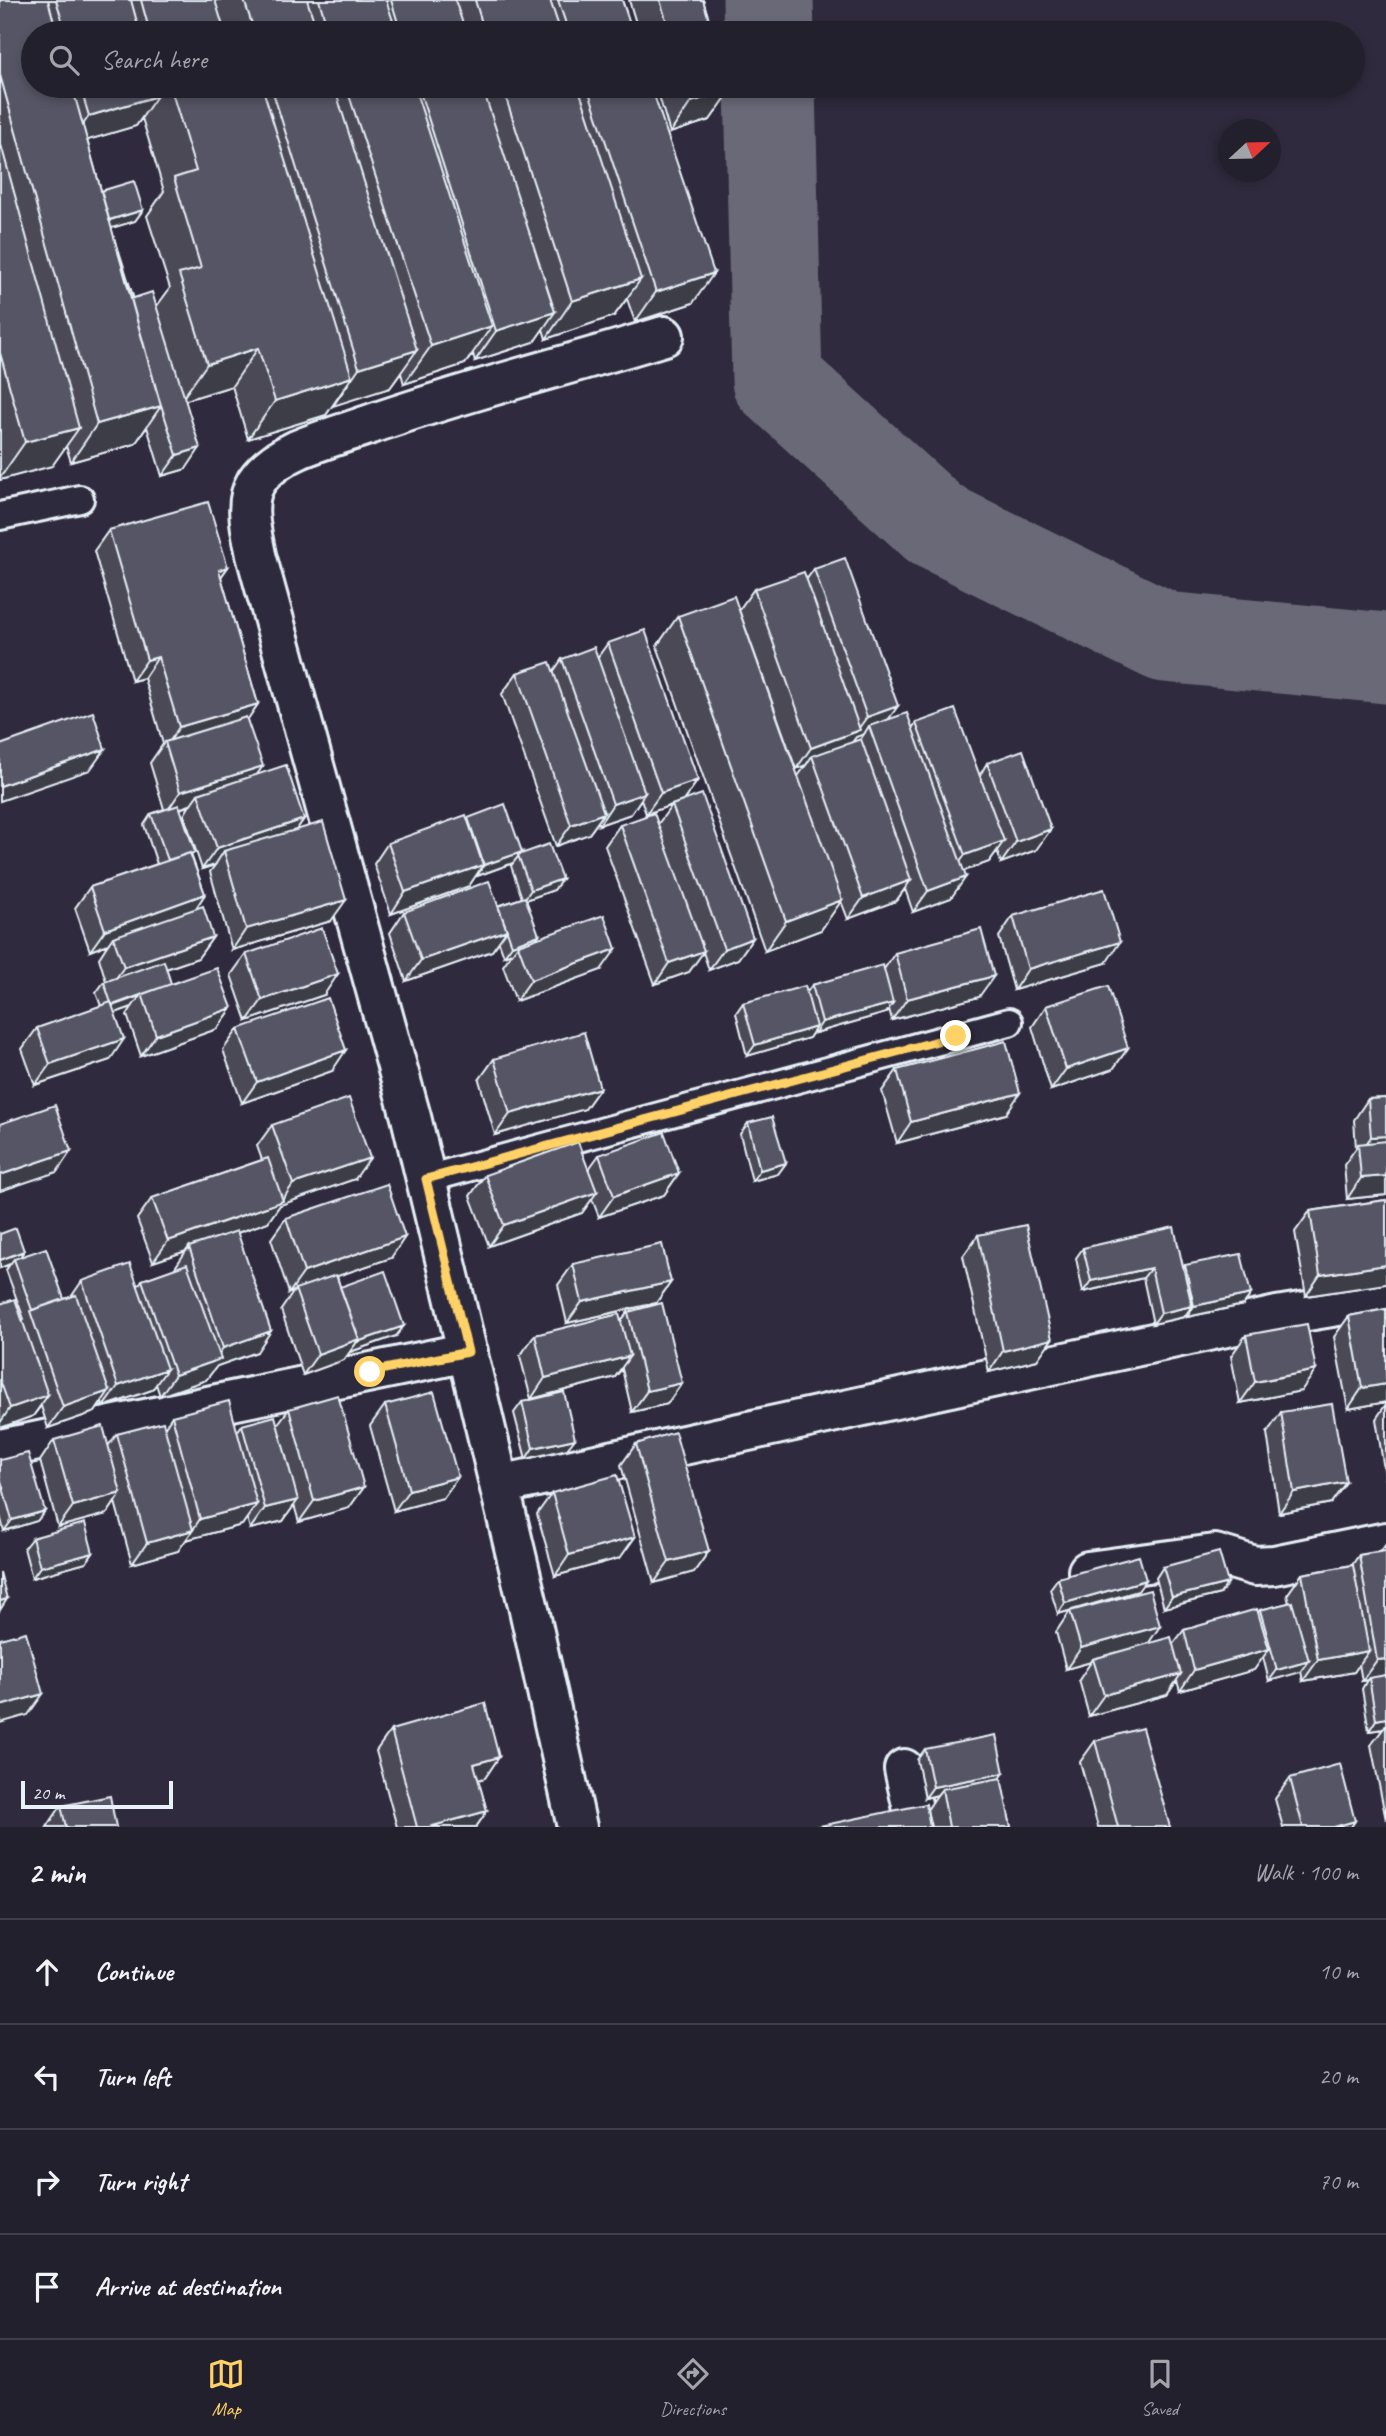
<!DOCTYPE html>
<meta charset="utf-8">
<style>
:root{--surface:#23202e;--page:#2b2836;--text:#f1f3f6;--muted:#a3a3aa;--line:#403e4a;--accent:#ffd166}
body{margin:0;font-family:Caveat,sans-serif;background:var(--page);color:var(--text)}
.compass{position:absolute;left:1218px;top:119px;width:63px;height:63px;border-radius:50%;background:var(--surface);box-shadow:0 4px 10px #0003;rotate:68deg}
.scale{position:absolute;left:21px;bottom:18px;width:152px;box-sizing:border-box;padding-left:7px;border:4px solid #e8f1f8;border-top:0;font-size:19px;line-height:24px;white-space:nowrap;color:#e8f1f8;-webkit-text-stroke:5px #2f2a3d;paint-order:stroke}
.stop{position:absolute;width:21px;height:21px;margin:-16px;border:5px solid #ffd166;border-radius:50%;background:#fff}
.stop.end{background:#ffd166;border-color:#fff;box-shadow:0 2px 7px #0008}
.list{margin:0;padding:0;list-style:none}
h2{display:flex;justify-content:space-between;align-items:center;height:91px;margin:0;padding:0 28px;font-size:30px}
h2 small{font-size:23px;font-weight:400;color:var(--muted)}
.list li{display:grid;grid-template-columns:46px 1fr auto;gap:21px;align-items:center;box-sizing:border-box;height:105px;padding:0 28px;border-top:2px solid var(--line)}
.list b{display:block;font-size:26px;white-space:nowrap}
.list em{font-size:23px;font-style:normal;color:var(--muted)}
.icon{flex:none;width:38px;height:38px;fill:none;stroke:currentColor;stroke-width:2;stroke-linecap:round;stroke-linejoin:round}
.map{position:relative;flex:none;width:1386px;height:1827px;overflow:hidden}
.search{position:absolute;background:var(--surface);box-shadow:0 4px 10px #0003;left:21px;right:21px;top:21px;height:77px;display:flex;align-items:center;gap:18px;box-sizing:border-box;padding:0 24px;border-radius:38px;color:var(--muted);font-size:26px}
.sheet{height:511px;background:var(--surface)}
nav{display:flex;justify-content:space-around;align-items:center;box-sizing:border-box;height:98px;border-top:2px solid var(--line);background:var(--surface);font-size:19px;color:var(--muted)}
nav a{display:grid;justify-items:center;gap:4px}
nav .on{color:var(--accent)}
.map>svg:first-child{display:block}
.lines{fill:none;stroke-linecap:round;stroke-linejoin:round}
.river{stroke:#696978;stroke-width:91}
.lane-casing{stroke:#e8f1f8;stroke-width:32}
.street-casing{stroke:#e8f1f8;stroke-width:44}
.lane{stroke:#2f2a3d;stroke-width:26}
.street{stroke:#2f2a3d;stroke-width:38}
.wall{fill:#4b4957;stroke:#e8f1f8;stroke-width:2;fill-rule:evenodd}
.shaded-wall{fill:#3d3c47;stroke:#e8f1f8;stroke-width:2}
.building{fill:#575565;stroke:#e8f1f8;stroke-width:2}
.route{stroke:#ffd166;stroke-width:9}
</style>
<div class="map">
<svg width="1386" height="1827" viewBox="0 0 1386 1827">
<rect width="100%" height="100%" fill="#2f2a3d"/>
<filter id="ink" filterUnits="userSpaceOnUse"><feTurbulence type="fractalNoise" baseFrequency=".0143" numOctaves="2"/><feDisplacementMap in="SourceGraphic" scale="14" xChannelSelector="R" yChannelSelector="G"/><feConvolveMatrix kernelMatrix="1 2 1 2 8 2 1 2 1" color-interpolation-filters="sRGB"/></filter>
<g filter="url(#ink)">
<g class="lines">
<path class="river" d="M768,0l1,33
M770,86l7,294 159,145 229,112 221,21"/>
<g class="lane-casing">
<path id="lane" d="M0,516l80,-17
M426,1179l583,-157"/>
</g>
<g class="street-casing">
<path id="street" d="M0,1449l468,-97
M500,1485l777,-169 109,-18
M1088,1571l127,-17 40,12 19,-1 112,-23
M904,1769l13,58
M577,1827l-49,-222 -117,-488 -155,-562c-4,-22 -13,-51 0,-73 9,-14 26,-25 41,-32 23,-10 48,-17 71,-25 97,-34 198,-59 296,-89"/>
</g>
<use href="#lane" class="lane"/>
<use href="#street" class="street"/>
</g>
<path class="wall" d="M0,0h622l11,33h-600v53h618l42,217 -58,19 -8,-23 -13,17 -68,23 -3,-10 -9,13 -59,19 -2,-7 -8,10 -61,20 -3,-11 -11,15 -57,17 -7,10 -78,24 -16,-53 -46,14v69l-24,7 -15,-49 -12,17 -64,18 -5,-16 -14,20 -52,14zM142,118l22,73 -17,25 23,72 -14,19 -25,-8 -20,-71 24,-7 8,-11 -42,-19 -14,-51 49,-14z
M629,0h74l10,33h-74z
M656,86h73l2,4 -21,30 -40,13z
M109,530l119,37 -7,10 37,127 -11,16 10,55 47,44 -8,11 35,91 -99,29 -22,-78 5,-7 -13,4 -18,-54 6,-10 -10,4 12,48 13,37 -10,15 18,28 -15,21 -32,11 5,15 61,24 -15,21 -76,27 -14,-41 5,-8 -17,6 -5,47 -75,25 -13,-36 15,-21 64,-22 -5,-13 8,-11 2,-1 -7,-23 9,-14 -18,7 -15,-43 15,-21 67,-23 -13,-39 7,-11 13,-5 -14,-46 13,-19 -19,-66 -12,3 -38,-130z
M814,569l75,150 23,9 4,-5 64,52 7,-12 49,87 -35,13 -4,-12 -8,11 -25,9 -13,27 -38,14 -8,-23 -9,12 -48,18 -7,-18 -20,29 -56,21 -108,-305 21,-30 120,160 8,-11 -10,4 -57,-159 15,-21 52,-9zM864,734l-4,6 -8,2 4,-5z
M608,643l90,137 -14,20 69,138 -15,21 -29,11 -6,-18 -14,20 -34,12 -50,-138 15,-21 38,-1 14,-19 -26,9 -5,-15 -10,15 -32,11 -1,-3 -9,12 -33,12 -54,-152 15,-21 36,-1 9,-13 35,-1z
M467,818l53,37 42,24 -8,11 -28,10 10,39 65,31 -85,31 -13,-35 9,-13 -8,3 -5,-14 -7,9 -86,30 -16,-48 14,-21 94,-6 24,-8 -11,-32 2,-3 -36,13 -1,-1 -7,11 -78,28 -17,-50 14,-21z
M1013,916l93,47 -92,27 -15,-53z
M895,953l84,44 -87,23 -3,-11 -3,4 -71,20 -1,-2 -5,7 -62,18 -11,-43 7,-10 64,-11 5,-7 72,-16z
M246,954l78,41 -77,26 -16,-46z
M1046,1006l82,42 -15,21 -62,21 -19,-63z
M238,1029l94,42 -90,32 -19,-53z
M494,1059l106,29 -15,21 -90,26 -16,-55z
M897,1070l109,44 -109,29 -15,-52z
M1386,1098v97l-39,4 -3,-34 12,-17 -2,-28 14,-21z
M748,1123l38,40 -8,11 -26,7 -12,-47z
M272,1125l83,54 -75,26 -12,17 -31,11 20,119 -40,14 -11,14 -46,16 -4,-12 -4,6 -49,17 -1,-5 -7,10 -47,16 -7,-22 -8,10 -33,12v-124l22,17 2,-2 -18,-49 4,-6 -10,4v-34l20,23 44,42 7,-2 11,-16 56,5 4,-6 32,-11 12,-18 -33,11 -16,-43 15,-21 110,-38 -5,-14z
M599,1155l80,18 -15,22 -65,22 -7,-18 -10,14 -93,33 -19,-50 15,-21 103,-5z
M1386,1200v84l-80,12 -11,-64 15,-21z
M286,1218l105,40 -54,18 3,11 56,49 -46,16 -6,8 -41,15 -22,-65 13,-19 -5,2 -18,-54z
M978,1235l59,125 -48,12 -26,-116z
M1083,1248l100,20 2,-3 66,29 -8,11 -56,12 -1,-3 -2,3 -31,7 -10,-46 -60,14 -7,-34z
M573,1264l98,18 -15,21 -89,20 -9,-38z
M1386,1309v93l-38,7 -14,-72 15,-21z
M628,1312l54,71 -15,21 -35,8 -10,-43 -7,8 -84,22 -11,-43 15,-21 86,-14z
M1246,1335l55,56 -61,12 -9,-47z
M522,1402l45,47 -41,10 -12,-46z
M1386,1404v78l-10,-63z
M385,1405l73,72 -15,21 -49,13 -24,-85z
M289,1409l75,78 -15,21 -50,14 -5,-17 -11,16 -33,8 -3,-11 -5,7 -57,15 -7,11 -46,13 -17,-62 -8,12 -49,13 -18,-66 14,-21 54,6 9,-12 47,-6 8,-12 65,16 5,-7h35z
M1281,1412l65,70 -15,21 -52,10 -12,-80z
M636,1444l73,107 -15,21 -40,11 -33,-118z
M0,1460l45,51 -8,10 -33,10 -4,-16z
M552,1493l83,44 -15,21 -65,18 -18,-62z
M32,1538l61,15 -7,10 -54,15 -8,-30z
M1386,1544v276l-15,-75 12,-16 -14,2 -7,-42 5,-9 -5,1 -3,-17 -5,8 -51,9 -2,-10 -32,10 -6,-24 -9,13 -74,21 -3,-10 -10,14 -78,21 -10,-36 12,-18 -25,7 -10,-37 14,-21 78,33h25l11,-14 74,-17 2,-3 29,-7 -2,-8 15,-21 50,-9 7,-10 22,-4z
M1163,1567l57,27 -56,14 -8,-30z
M1058,1578l80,13 -80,23 -8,-25z
M391,1730l108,27 -14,21 -7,2 9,31 -11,16h-79l-21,-76z
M1095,1741l75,86h-72l-18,-65z
M925,1749l75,29 11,49h-80l-4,-17 10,-15 -12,3 -8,-38z
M1290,1778l61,49h-68l-8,-28z
M61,1806l55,21h-69z"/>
<path class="shaded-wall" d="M731,90l-21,30 -40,13 21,-31z
M157,96l-21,30 -68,20 21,-30z
M143,210l-8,11 -46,14 8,-11z
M714,273l-21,30 -58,19 21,-30z
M641,279l-27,37 -68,23 26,-38z
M555,312l-21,30 -59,19 21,-30z
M492,326l-27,38 -61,20 27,-38z
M258,348l-26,38 -52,16 27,-38z
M417,350l-27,38 -57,18 26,-38z
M352,377l-26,38 -78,24 27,-38z
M161,406l-26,38 -64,18 26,-38z
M79,428l-27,38 -52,14v-2l25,-36z
M200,448l-14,21 -24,7 15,-21z
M228,567l-15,21 6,-18z
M158,657l-14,21 -12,3 15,-21z
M258,704l-14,21 -78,22 13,-20z
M898,706l-15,21 -14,-1 -5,8 -8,3 -10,14 -34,5 -6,9 -10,4 15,-21 45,-16 11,-15z
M105,749l-15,21 -90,31v-15z
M263,766l-15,21 -50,7 -8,11 -24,8 14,-21z
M698,780l-15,21 -37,13 15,-21z
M645,793l-14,21 -32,11 14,-21z
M604,813l-15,21 -33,12 15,-21z
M304,819l-15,21 -65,11 -9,14 -13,4 15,-21z
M1051,829l-15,21 -35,13 15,-21z
M1004,841l-15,21 -39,14 15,-21z
M522,852l-9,11 -36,13 7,-11z
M483,865l-14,21 -78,28 14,-22z
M966,877l-15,21 -38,14 15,-21z
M562,879l-8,11 -31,11 8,-11z
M911,880l-15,21 -48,18 15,-21z
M205,894l-14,22 -78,21 -5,7 -18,7 15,-21z
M346,900l-15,21 -99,29 14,-21z
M842,900l-21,30 -56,21 21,-30z
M507,930l-15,21 -86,30 15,-21z
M539,935l-8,11 -13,-1 -6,8 -8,3 8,-11z
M213,937l-15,21 -89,30 15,-21z
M753,938l-15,21 -29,11 15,-21z
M1120,942l-14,21 -92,27 14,-21z
M616,949l-15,21 -85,31 15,-21z
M704,951l-15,21 -34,12 14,-21z
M338,974l-14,21 -77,26 15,-21z
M994,976l-15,21 -87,23 15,-21z
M140,996l-8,11 -28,10 8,-11z
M893,1003l-7,10 -71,20 7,-11z
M232,1008l-15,21 -76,27 15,-21z
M816,1027l-7,11 -62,18 8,-11z
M124,1039l-14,21 -75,25 15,-21z
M1128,1048l-15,21 -62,21 15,-21z
M346,1050l-14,21 -90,32 15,-21z
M600,1088l-15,21 -90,26 15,-21z
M1020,1093l-14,21 -109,29 14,-21z
M1386,1136v20l-27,-2 12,-17z
M71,1151l-14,21 -57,19v-16z
M370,1158l-15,21 -75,26 -12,17 -79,28v-3l-3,4 -33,11 15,-21 113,-39 12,-18z
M786,1163l-8,11 -26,7 8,-11z
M679,1173l-15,22 -65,22 15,-21z
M1386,1176v19l-39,4 14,-21z
M597,1192l-15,21 -93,33 15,-21z
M405,1237l-14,21 -95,32 -1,-1 -1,2 -5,2 15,-21z
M24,1251l-7,11 -3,-3 -4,5 -10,4v-8z
M1386,1265v19l-80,12 14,-21z
M1151,1268l-8,10 -60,14 8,-11z
M671,1282l-15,21 -89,20 15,-21z
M1251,1294l-8,11 -56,12 7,-11z
M1192,1306l-8,11 -31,7 8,-11z
M404,1326l-8,10 -46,16 7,-10z
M271,1331l-14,21 -40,14 -11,14 -46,16 15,-21 38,-13 10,-14z
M359,1339l-15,21 -41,15 15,-21z
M1052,1339l-15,21 -48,12 14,-21z
M630,1356l-15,21 -84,22 14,-21z
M167,1369l-15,21 -49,17 15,-21z
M1316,1370l-15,21 -61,12 15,-21z
M682,1383l-15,21 -35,8 15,-21z
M1386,1384v18l-38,7 14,-21z
M109,1391l-14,21 -47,16 15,-21z
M48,1395l-15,21 -33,12v-5l10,-15z
M575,1439l-8,10 -41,10 7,-11z
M458,1477l-15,21 -49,13 15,-21z
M1346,1482l-15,21 -52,10 15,-21z
M364,1487l-15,21 -50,14 15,-21z
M121,1493l-14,21 -49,13 15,-21z
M298,1500l-15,21 -33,8 15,-21z
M257,1504l-15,21 -56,15 14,-21z
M45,1511l-8,10 -33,10 8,-11z
M193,1530l-15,21 -46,13 15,-21z
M635,1537l-15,21 -65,18 14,-21z
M709,1551l-15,21 -40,11 15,-21z
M93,1553l-7,10 -54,15 8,-11z
M1146,1580l-8,11 -80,23 7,-11z
M1228,1583l-8,11 -56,14 8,-11z
M7,1599l-7,11v-9z
M1160,1626l-14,21 -53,12 -2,3 -25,7 15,-21z
M1269,1649l-15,21 -74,21 14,-21z
M1369,1651l-15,21 -51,9 15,-21z
M1386,1659v18l-17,1 -2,2 -5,1 15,-21z
M1309,1661l-8,11 -32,9 8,-11z
M1181,1674l-14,21 -78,21 15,-21z
M43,1694l-15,21 -28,8v-17z
M1386,1718v6l-3,5 -14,2 7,-11z
M499,1757l-14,21 -26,7 15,-21z
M1004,1773l-8,11 -54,5 -5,6 -12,3 8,-11z
M487,1811l-11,16h-47z
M1355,1821l-4,6h-17z"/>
<path class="building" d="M0,0h48l9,33h-24v53h39l89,320 -64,18 -97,-349z
M56,0h75l9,33h-74z
M141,0h74l10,33h-75z
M244,0h63l11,33h-63z
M319,0h67l11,33h-68z
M391,0h64l11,33h-65z
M475,0h75l11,33h-76z
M558,0h64l11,33h-64z
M660,0h43l10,33h-43z
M80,86h74l3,10 -68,20z
M170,86h92l90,291 -77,24 -17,-53 -51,16 -28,-90 22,-6 -27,-90 22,-7z
M271,86h63l83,264 -58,18z
M346,86h68l78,240 -61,20z
M418,86h64l73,226 -59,19z
M502,86h76l63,193 -69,22z
M587,86h64l63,187 -58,19z
M686,86h43l2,4 -40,12z
M0,141l79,287 -54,14 -25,-89z
M134,181l9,29 -34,10 -8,-29z
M119,251l14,45 -2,1 -13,-45z
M152,292l48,156 -23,7 -22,-69 -24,-87z
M208,502l20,65 -9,3 39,134 -79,23 -21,-70 -11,3 -38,-130z
M845,558l53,148 -31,11 -53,-148z
M804,572l56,158 -49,18 -57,-159z
M734,596l108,304 -56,21 -108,-305z
M645,630l53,150 -37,13 -53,-150z
M594,647l51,146 -32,11 -51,-145z
M550,662l54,151 -33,12 -54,-152z
M955,709l49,132 -39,14 -49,-132z
M93,712l12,37 -105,37v-41z
M907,713l59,164 -38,14 -59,-165z
M246,717l17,49 -83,26 -15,-50z
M861,739l50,141 -48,18 -51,-142z
M1023,750l28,79 -35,13 -29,-79z
M286,765l18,54 -87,29 -19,-54z
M702,794l51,144 -29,11 -52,-144z
M505,804l17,48 -38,13 -16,-47z
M179,805l16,47 -4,2 -1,-1 -22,7 -17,-46z
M654,813l50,138 -35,12 -49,-138z
M466,815l17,50 -78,27 -17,-49z
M323,822l23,78 -100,29 -22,-78z
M549,844l13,35 -31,11 -13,-35z
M190,853l15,41 -100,36 -15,-43z
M489,881l18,49 -86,30 -17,-48z
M1104,889l16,53 -92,27 -15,-53z
M525,897l14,38 -27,10 -14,-39z
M203,906l10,31 -89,30 -11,-30z
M604,915l12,34 -85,31 -13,-35z
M322,928l16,46 -76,26 -16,-46z
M981,929l13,47 -87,23 -12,-46z
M164,961l7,23 -58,21 -2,-3v1l-7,-21z
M883,965l10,38 -71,19 -10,-37z
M217,968l15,40 -76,27 -14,-41z
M805,986l11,41 -61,18 -12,-42z
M1108,986l20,62 -62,21 -20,-63z
M328,998l18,52 -89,32 -19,-53z
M111,1002l13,37 -74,25 -13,-36z
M584,1032l16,56 -90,26 -16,-55z
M1006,1041l14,52 -109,29 -14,-52z
M349,1098l21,60 -77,26 -21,-59z
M1386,1098v38l-15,1 -3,-38z
M55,1105l16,46 -71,24v-51z
M772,1117l14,46 -26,7 -12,-47z
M664,1132l15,41 -65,23 -15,-41z
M1386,1141v35l-25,2 -3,-34z
M578,1142l19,50 -93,33 -19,-50z
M268,1158l15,43 -115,40 -16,-43z
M387,1184l18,53 -101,35 -18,-54z
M1386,1200v65l-66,10 -10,-64z
M1026,1225l26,114 -49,12 -25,-116z
M1174,1227l18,79 -31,7 -10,-45 -60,13 -8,-33z
M16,1228l8,23 -24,9v-26z
M237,1231l34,100 -48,17 -34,-101z
M662,1244l9,38 -89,20 -9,-38z
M46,1248l18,51 -32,11 -18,-51z
M1241,1254l10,40 -57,12 -9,-41z
M130,1264l37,105 -49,17 -36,-105z
M187,1264l34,95 -46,16 -33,-95z
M385,1271l19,55 -47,16 2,-3 -19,-52z
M336,1275l23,64 -41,15 -23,-65z
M76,1295l33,96 -46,16 -33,-96z
M15,1299l33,96 -38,13 -10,-28v-76z
M662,1303l20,80 -35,8 -19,-79z
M1386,1309v75l-24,4 -13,-72z
M619,1314l11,42 -85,22 -10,-43z
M1307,1324l9,46 -61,12 -9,-47z
M434,1392l24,85 -49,13 -24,-85z
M564,1392l11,47 -42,9 -11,-46z
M338,1395l26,92 -50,14 -25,-92z
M229,1401l28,103 -57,15 -28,-103z
M1332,1404l14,78 -52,10 -13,-80z
M275,1416l23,84 -33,8 -23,-83z
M163,1422l30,108 -46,13 -30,-109z
M103,1426l18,67 -48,13 -19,-66z
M675,1432l34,119 -40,11 -33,-118z
M28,1453l17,58 -33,9 -12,-43v-17z
M617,1475l18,62 -66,18 -17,-62z
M85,1523l8,30 -53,14 -8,-29z
M1386,1551v108l-9,1 -18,-105z
M1219,1552l9,31 -56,14 -9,-30z
M1139,1556l7,24 -81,23 -7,-25z
M1353,1565l16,86 -51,9 -16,-86z
M0,1572l7,27 -7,2z
M1150,1590l10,36 -79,22 -11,-37z
M1292,1602l17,59 -32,9 -17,-60z
M1257,1609l12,40 -75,21 -10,-40z
M26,1632l17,62 -43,12v-67z
M1171,1637l10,37 -77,21 -11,-36z
M1386,1675v43l-10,2 -7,-42z
M485,1703l14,54 -25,7 13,47 -58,16h-12l-26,-97z
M1142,1728l28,99h-52l-23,-86z
M996,1735l8,38 -71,14 -8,-38z
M1340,1764l15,57 -21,6h-31l-13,-49z
M1001,1778l10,49h-62l-7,-38z
M110,1796l6,31h-50l-5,-21z
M926,1804l4,23h-115z"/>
</g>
<g class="lines" filter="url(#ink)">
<path class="route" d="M370,1372l98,-20 -42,-173 530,-143"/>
</g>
</svg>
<svg class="compass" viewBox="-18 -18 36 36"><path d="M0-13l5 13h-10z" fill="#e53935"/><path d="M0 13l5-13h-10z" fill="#a3a3aa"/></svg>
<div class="scale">20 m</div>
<div class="stop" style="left:370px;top:1372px"></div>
<div class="stop end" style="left:956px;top:1036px"></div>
<div class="search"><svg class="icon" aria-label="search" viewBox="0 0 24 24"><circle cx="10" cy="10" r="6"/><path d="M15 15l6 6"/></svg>Search here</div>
</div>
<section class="sheet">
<h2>2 min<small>Walk · 100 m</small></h2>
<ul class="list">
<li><svg class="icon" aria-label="ahead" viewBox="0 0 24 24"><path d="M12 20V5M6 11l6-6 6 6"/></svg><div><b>Continue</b></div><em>10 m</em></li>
<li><svg class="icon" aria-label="left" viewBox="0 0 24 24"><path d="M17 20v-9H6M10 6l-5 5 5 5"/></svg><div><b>Turn left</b></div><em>20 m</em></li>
<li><svg class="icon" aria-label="right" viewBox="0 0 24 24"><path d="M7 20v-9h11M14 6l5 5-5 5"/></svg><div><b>Turn right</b></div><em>70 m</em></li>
<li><svg class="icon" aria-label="arrive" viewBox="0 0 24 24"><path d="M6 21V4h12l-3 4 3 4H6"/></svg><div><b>Arrive at destination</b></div></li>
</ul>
</section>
<nav>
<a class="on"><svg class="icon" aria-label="map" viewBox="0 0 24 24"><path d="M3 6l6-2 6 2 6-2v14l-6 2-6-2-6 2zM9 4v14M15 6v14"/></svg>Map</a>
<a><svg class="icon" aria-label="directions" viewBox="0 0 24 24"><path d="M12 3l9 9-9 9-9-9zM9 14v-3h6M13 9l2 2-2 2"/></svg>Directions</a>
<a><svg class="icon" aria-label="saved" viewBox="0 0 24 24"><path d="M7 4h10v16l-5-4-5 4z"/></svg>Saved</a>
</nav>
